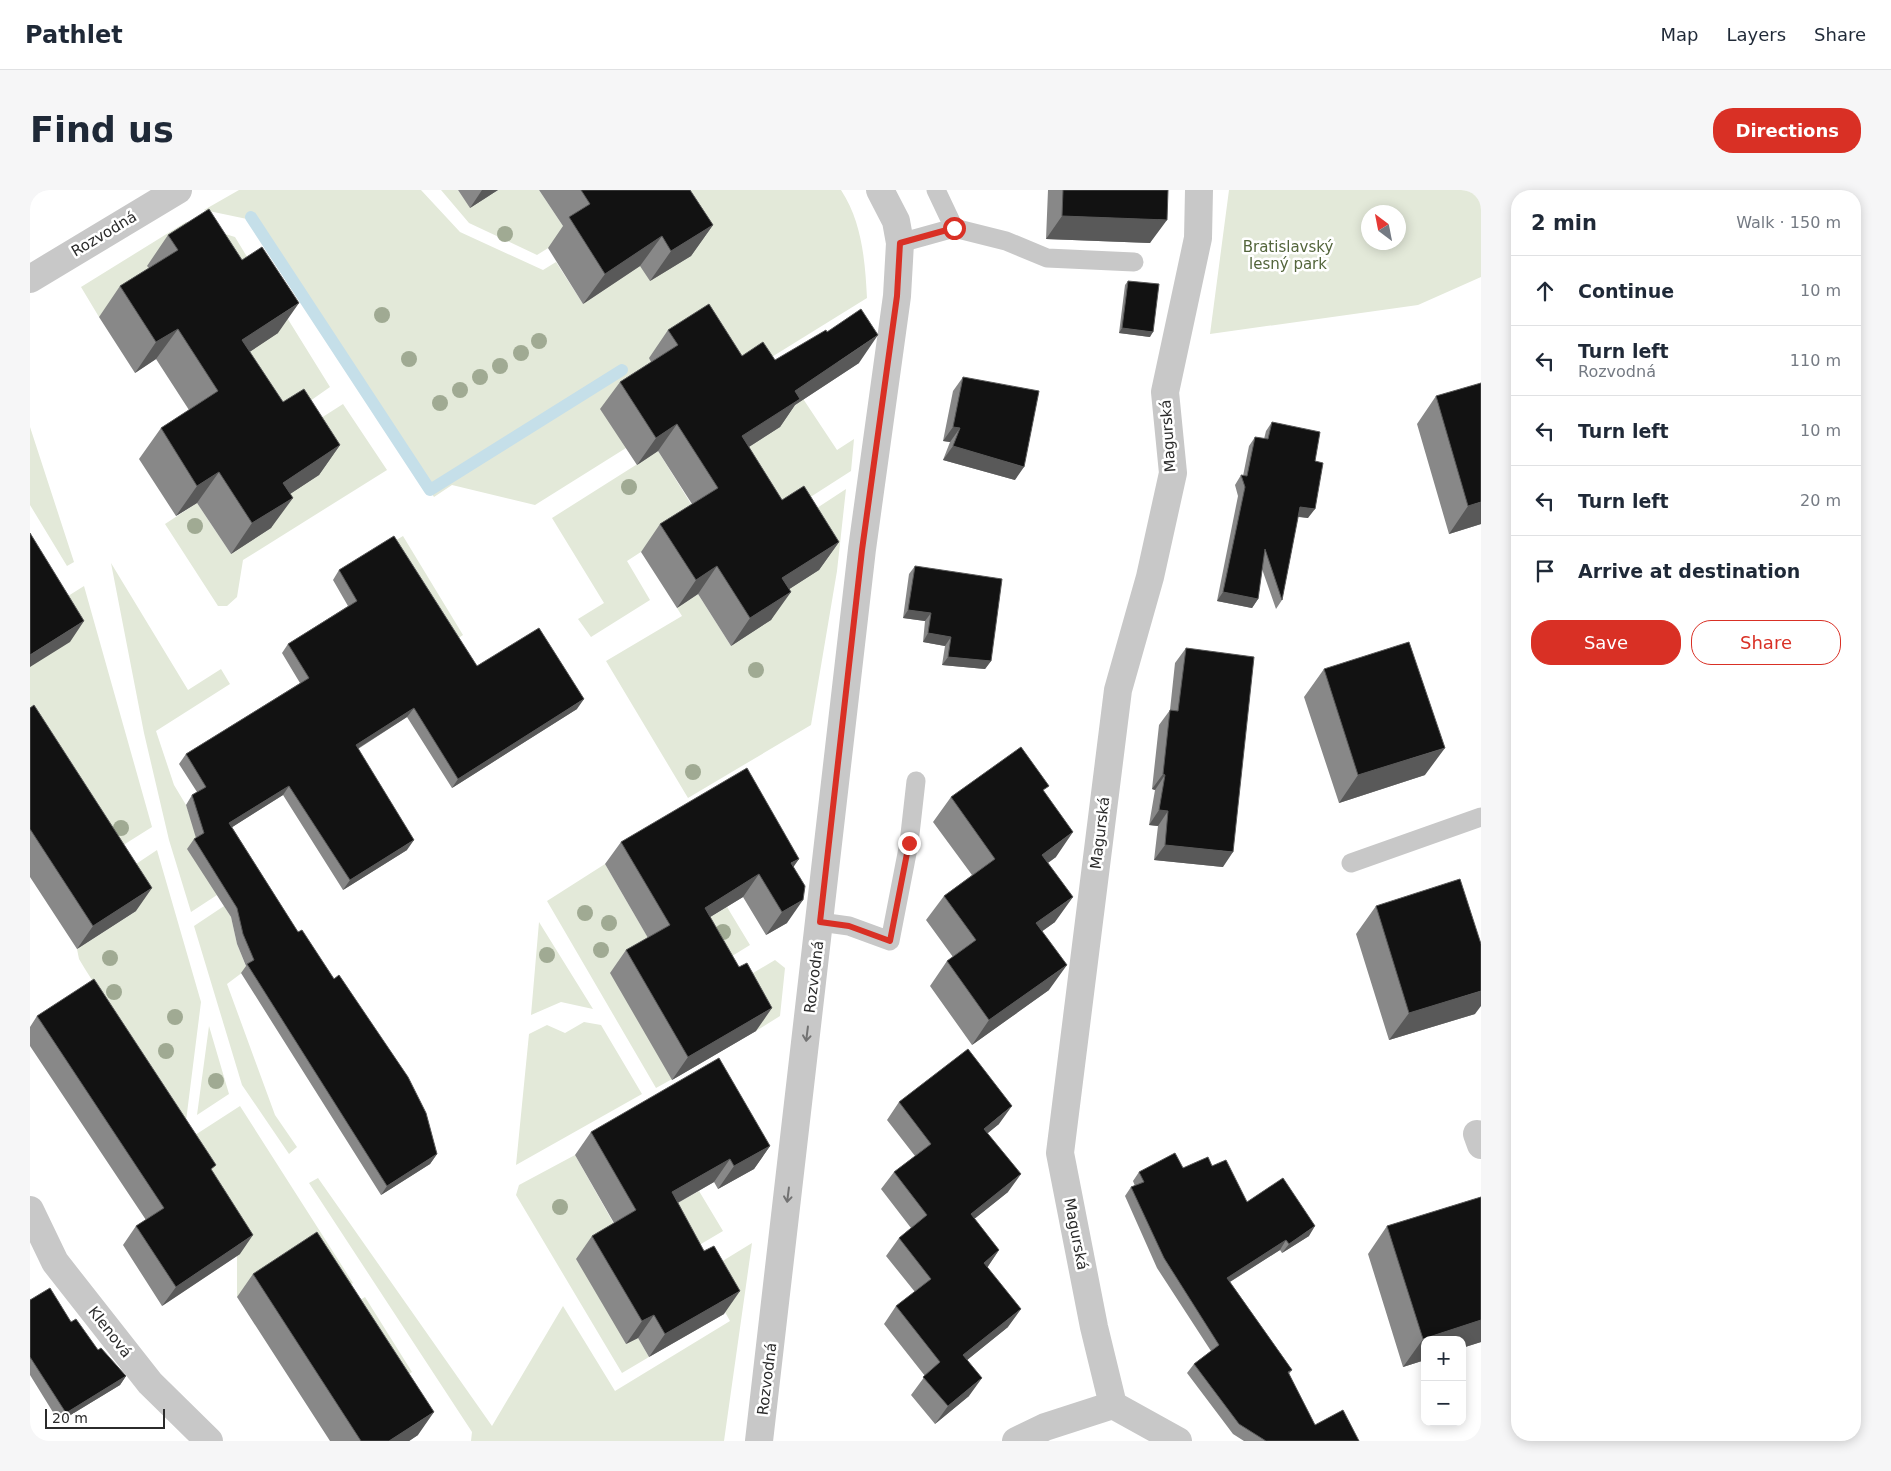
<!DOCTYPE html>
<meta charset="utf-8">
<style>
:root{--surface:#fff;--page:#f6f6f7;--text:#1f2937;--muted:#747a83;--line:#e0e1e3;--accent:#d93025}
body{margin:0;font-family:"DejaVu Sans",sans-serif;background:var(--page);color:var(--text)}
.controls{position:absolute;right:15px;bottom:15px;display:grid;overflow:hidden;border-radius:10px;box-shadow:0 2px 12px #0003}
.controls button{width:45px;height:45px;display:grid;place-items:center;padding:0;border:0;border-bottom:1px solid var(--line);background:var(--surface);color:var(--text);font:25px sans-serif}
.compass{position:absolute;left:1331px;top:15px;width:45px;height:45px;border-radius:50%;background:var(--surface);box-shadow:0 2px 12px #0003;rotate:328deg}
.scale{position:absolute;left:15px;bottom:12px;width:120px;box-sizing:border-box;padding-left:5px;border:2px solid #2b2b2b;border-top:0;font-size:14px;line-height:18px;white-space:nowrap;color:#2b2b2b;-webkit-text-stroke:4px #fff;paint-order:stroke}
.stop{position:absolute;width:15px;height:15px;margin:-11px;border:4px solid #d93025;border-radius:50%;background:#fff}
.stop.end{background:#d93025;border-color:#fff;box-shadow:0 1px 5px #0008}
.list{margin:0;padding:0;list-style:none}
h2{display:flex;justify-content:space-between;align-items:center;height:65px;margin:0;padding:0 20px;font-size:21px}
h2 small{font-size:16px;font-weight:400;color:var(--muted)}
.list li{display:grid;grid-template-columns:32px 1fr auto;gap:15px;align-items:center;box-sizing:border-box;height:70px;padding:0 20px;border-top:1px solid var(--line)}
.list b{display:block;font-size:19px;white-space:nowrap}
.list p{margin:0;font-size:16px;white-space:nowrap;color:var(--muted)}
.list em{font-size:16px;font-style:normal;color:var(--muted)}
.actions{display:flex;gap:10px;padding:15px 20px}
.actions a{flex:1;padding:11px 0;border:1px solid var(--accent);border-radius:20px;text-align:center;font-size:18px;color:var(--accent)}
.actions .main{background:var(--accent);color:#fff}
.icon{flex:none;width:28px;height:28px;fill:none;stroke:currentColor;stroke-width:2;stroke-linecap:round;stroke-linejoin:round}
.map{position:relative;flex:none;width:1451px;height:1251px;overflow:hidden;border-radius:20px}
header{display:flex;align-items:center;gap:30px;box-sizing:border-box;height:70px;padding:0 25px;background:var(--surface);border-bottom:1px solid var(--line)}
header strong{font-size:24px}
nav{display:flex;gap:28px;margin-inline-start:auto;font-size:18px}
.intro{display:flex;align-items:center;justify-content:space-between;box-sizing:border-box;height:120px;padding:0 30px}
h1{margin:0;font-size:35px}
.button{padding:12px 22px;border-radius:20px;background:var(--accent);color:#fff;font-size:18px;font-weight:700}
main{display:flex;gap:30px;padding:0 30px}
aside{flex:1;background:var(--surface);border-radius:20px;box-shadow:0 2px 12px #0003}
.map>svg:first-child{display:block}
.green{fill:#e3e9d9;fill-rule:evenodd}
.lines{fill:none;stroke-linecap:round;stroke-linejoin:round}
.stream{stroke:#c5dfe9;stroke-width:12}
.lane{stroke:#c8c8c8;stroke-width:19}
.street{stroke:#c8c8c8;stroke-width:28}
.tree{fill:#a0aa93}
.wall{fill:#888}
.shaded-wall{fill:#595959}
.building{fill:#121212;stroke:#595959}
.oneway{stroke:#727272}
.route{stroke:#d93025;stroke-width:6}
.labels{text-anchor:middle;stroke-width:5;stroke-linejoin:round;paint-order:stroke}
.street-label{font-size:15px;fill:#2b2b2b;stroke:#fff}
.park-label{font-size:15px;fill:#53653b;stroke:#fff}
</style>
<header>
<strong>Pathlet</strong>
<nav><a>Map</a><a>Layers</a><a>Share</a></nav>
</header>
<div class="intro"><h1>Find us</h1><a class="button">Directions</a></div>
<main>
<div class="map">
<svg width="1451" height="1251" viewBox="0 0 1451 1251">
<rect width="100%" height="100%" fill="#fff"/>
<path class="green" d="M209,0h182l39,42 83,38 13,-8 27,42 96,-114h162c21,32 24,70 26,108l-121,75 -80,12 -40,63 -91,57 -83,-20 -18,12 -187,-278 -43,-9z
M411,0h17l12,17 28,-17h41l30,45 -32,20 -68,-32z
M1199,0h252v87l-63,28 -208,29zM1338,22h30v30h-30z
M156,32l49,15 20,33 -90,23 -26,-2 -40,26 -18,-30z
M238,97l62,100 -47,33 -53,-73z
M754,180l53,80 17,-11 -3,32 -67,43 -53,-74z
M313,214l44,66 -144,90 -6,37 -10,9h-9l-53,-82 32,-21 34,51 62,-118z
M0,237l44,135 -7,4 -37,-61z
M628,261l48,77 -25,-2 -54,35 23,39 -59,37 -13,-18 26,-16 -52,-85z
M816,299l-9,82 -26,154 -123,73 -82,-137 76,-45 -5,-8 21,-14 33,52 60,-121z
M373,346l60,99 -12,8 -63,-98z
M81,373l77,127 33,-21 9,15 -74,47 18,54 12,20 31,90 -26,17 -22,-72 -25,-107z
M54,396l68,241 -35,22 -87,-132v-50l19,-59z
M127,660l44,152 -15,119 -5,-1 -96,-151 -6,-10 -2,-10 59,-38 -21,-33z
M575,674l49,84 29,125 -27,15 -109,-187z
M194,716l7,11 6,27 10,25 -20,15 48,131 22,32 -8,7 -47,-69 -48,-159z
M697,717l23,38 -39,24 -22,-39z
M509,732l54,87 -32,-7 -30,13z
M745,770l10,8 -5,48 -24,15 -25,-45z
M554,832l17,3 41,69 -126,71 13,-131 18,-9 18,8z
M179,836l20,68 -32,21z
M210,916l113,177 -10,7 9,15 13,-8 47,75 -25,15 -150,-90v-61l-45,-99z
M545,965l44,78 19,105 11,19 -27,16 -106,-178 3,-10z
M288,988l174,248 71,-120 52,85 115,-70 -27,-48 49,-30 -28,198h-253l1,-9 -163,-249z
M669,1001l24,40 -44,26 -23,-42z"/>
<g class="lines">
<path class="stream" d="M221,27l179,273 192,-120"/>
<path class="lane" d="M906,0l18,38
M870,53l54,-15 52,13 41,17 87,4
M1321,673l130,-46
M790,732l29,4 41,15 19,-98 7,-62"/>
<path class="street" d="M0,89l148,-89
M1447,944l4,11
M0,1020l25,52 95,121 59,58
M729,1251l103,-892 35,-253 3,-53 -4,-22 -16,-31
M986,1251l29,-14 68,-22
M1148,1251l-65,-36 -19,-78 -34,-174 58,-463 32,-113 23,-104 -8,-81 33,-154 1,-48"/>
</g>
<g class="tree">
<circle cx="475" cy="44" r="8"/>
<circle cx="352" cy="125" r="8"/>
<circle cx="509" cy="151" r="8"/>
<circle cx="491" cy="163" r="8"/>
<circle cx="379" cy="169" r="8"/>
<circle cx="470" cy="176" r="8"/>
<circle cx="450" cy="187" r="8"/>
<circle cx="430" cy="200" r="8"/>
<circle cx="410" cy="213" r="8"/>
<circle cx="599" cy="297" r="8"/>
<circle cx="165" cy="336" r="8"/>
<circle cx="726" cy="480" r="8"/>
<circle cx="663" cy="582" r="8"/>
<circle cx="91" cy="638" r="8"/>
<circle cx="555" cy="723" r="8"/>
<circle cx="579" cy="733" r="8"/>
<circle cx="693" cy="742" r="8"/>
<circle cx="571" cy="760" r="8"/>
<circle cx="517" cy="765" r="8"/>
<circle cx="80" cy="768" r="8"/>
<circle cx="84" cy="802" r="8"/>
<circle cx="145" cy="827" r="8"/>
<circle cx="136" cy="861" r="8"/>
<circle cx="186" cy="891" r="8"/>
<circle cx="530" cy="1017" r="8"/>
</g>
<path class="wall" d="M428,0h40l-28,18z
M509,0h151l23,35 -22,31 -41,25 -10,-15 -57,38 -35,-56 15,-22z
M1018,0h120l-18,53 -104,-4z
M138,45l110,98 -29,19 34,50 57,43 -21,30 -29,19 -19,34 -40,26 -34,-51 -21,13 -37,-57 22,-31 28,-18 -33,-51 -21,14 -36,-56 21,-31 29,-18 -2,-2z
M1098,91l22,56 -31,-4 6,-48z
M638,140l74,26 33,4 84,3 -64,42 -15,22 -31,20 33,53 57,42 -20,28 -30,19 -18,31 -40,26 -33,-52 -21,14 -36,-56 19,-28 32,-20 -34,-53 -21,14 -37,-56 20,-27 31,-20 -2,-4z
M933,187l52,103 -72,-20 7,-18 -7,-1 10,-50z
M1406,206l45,128 -32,10 -32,-110z
M1242,232l43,39 -7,57 -10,-1 -16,83 -6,9 -14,-40 -4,30 -6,9 -35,-7 21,-105 -3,-11 6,-10 2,1 6,-30 6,-9 9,2 2,-8z
M885,376l76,95 -6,8 -43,-4 3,-19 -22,-4 2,-21 -22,-3 6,-44z
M309,380l138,96 100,43 -125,79 -45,-71 -49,32 49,101 -64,40 -60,-95 -51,32 205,327 -7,10 -49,31 -140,-222 5,-7 -9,-22 -6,-27 -44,-68 7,-10 2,-1 -10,-33 6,-10 5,-3 -18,-28 7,-10 114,-71 -18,-30 6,-9 60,-38 -15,-26z
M1156,458l37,219 -69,-7 4,-34 -9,-1 6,-35 -3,-1 7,-64 11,-15 5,-47z
M1294,479l101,106 -86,28 -35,-106z
M0,518l106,203 -59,38 -47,-72z
M1014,602l12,65 -8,6 7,59 -13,9 7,59 -77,55 -42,-59 17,-25 6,-4 -27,-37 18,-24 28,-21 -39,-53 18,-25z
M591,652l173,24 -7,57 -21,12 -23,-38 -33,20 46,114 -84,49 -62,-107 16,-23 22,-12 -43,-74z
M1346,716l99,108 -86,26 -33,-106z
M7,826l175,155 28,83 -78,52 -39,-61 13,-19 10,-6 -116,-174v-19z
M869,912l100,22 -12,9 21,59 -34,27 25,31 -12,17 21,60 -41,33 2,36 -34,28 -24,-29 14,-19 -41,-52 12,-18 19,-14 -29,-36 13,-18 12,-10 -30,-39 13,-17 21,-16 -28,-36z
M561,942l179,14 -16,23 -36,20 -4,-7 -36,21 46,111 -75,43 -11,-19 -12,6 -50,-85 16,-23 22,-13 -39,-68z
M1182,976l35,36 62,34 -27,17 -2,-3 -50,32 62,88 -3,4 26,51 44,16h-115l-11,-7 -46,-61 7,-9 17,-13 -54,-83 -32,-72 6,-9 4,-1 -2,-5 6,-9z
M1451,1007v145l-19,6 -37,-8v20l-22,7 -35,-113 19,-28z
M223,1084l165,161 -9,6h-79l-93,-144z
M0,1110l41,22 27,28 28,26 -6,9 -61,37 -29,-47z"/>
<path class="shaded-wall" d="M0,0h10l-10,7z
M452,0h16l-28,18z
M1032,26l105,4 -17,23 -104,-4z
M683,35l-22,31 -41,25 21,-30z
M632,46l-22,30 -57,38 22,-30z
M269,113l-21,30 -57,38 21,-31z
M1092,138l31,4 -3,5 -31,-4z
M148,139l-22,30 -21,14 21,-31z
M848,145l-19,28 -64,42 -15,22 -58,37 20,-28 53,-45z
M647,234l-19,27 -21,14 19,-27z
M923,237l7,1 -10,14 -7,-1z
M310,255l-21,30 -58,38 22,-30z
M923,256l71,21 -9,13 -72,-20z
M189,282l-22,31 -21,13 21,-30z
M263,308l-22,30 -40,26 21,-31z
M1451,312v22l-32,10 19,-28z
M1270,317l15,2 -7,9 -14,-2z
M809,352l-20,28 -56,36 19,-28z
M687,376l-19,28 -21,14 19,-28z
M761,402l-20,28 -40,26 19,-28z
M1193,402l35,7 -6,9 -35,-7z
M878,420l23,3 -6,8 -22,-3z
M54,431l-14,21 -40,25v-12z
M898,443l23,4 -6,9 -22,-4z
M918,467l43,4 -6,8 -43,-4z
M554,509l-7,10 -125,79 6,-9z
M384,518l-7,9 -58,37 7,-9z
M1415,558l-20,27 -86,28 19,-28z
M1133,584l2,1 -10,15 -3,-1z
M259,596l-6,9 -60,38 6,-10z
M1129,620l9,1 -10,15 -9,-1z
M1043,642l-17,25 -31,22 17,-24z
M384,650l-7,10 -64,40 7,-10z
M1135,655l68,7 -10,15 -69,-7z
M769,669l-16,23 8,-19z
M729,684l-16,23 -54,33 16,-22z
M122,698l-16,23 -59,38 16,-23z
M1043,707l-18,25 -36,26 17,-25z
M773,710l-16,23 -21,12 16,-23z
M1037,775l-18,25 -77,55 17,-25z
M1451,801v15l-6,8 -86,26 20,-27z
M742,818l-16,23 -84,49 16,-23z
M982,916l-13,18 -28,23 13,-18z
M740,956l-16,23 -36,20 16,-23z
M407,964l-7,10 -49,31 6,-9z
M700,969l-16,23 -58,33 16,-23z
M991,984l-13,18 -50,40 13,-18z
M1285,1036l-6,10 -27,17 7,-9z
M223,1045l-13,19 -78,52 14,-19z
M1256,1050l-6,10 -60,38 7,-10z
M969,1060l-12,18 -3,-5z
M710,1101l-16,23 -75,43 16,-23z
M991,1119l-13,18 -57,46 12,-18z
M624,1125l-16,23 -12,6 16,-23z
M1451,1130v22l-19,6v-8h-37v20l-22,7 20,-28z
M96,1186l-6,9 -61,37 7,-9z
M952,1188l-13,18 -34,28 13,-18z
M404,1222l-16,23 -9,6h-20z"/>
<path class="building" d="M551,0h109l23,35 -42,26 -9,-15 -57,38 -36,-57 21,-13z
M1033,0h105l-1,30 -105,-4z
M179,19l33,51 20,-13 37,56 -57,37 41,62 21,-13 36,56 -57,38 10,15 -41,25 -33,-51 -22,14 -36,-58 57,-37 -40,-62 -22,13 -36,-56 58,-36 -10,-15z
M1098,91l31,3 -6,48 -31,-4z
M679,114l33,52 21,-14 12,18 51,-30 1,2 34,-23 17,26 -83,56 5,8 -58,37 40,64 22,-14 35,56 -57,36 9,14 -41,26 -33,-52 -21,14 -36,-56 58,-36 -41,-64 -21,14 -36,-56 58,-37 -10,-15z
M933,187l76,14 -15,76 -71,-21 7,-18 -7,-1z
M1451,193v119l-13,4 -32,-110z
M1242,232l48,10 -5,29 8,2 -8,46 -15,-2 -18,93 -17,-51 -7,50 -35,-7 22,-105 -4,-12 6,1 8,-39 13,2z
M0,343l54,88 -54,34z
M364,346l83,130 62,-38 45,71 -126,80 -44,-71 -58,37 58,95 -64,40 -61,-94 -60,37 69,109 4,-2 32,49 5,-4 69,102 18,36 11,41 -50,32 -140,-222 7,-4 -11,-26 -6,-26 -43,-69 10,-6 -12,-38 14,-8 -20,-33 123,-76 -21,-34 69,-43 -18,-31z
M885,376l87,13 -11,82 -43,-4 3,-20 -23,-4 3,-20 -23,-3z
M1379,452l36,106 -87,27 -34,-106z
M1156,458l68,9 -21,195 -68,-7 3,-34 -9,-1 6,-35 -2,-1 7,-64 8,1z
M4,515l118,183 -59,38 -63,-97v-121z
M991,557l28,39 -6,4 30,42 -31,23 31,42 -37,26 31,42 -78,55 -42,-59 29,-21 -32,-44 51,-37 -44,-62z
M717,578l52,91 -8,4 14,23 -2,14 -21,12 -23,-38 -54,34 34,59 8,-4 25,45 -84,49 -62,-107 44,-25 -49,-83z
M1430,689l21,65v47l-72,22 -33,-107z
M64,789l122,186 -5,4 42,66 -77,52 -40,-61 28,-18 -127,-192z
M938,859l44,57 -28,23 37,45 -50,40 28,36 -15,13 37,46 -58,46 19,23 -34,28 -25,-29 17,-15 -44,-56 35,-27 -32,-41 28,-23 -33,-43 37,-28 -32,-42z
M689,868l51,88 -36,20 -4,-7 -58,33 32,59 10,-5 26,45 -75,43 -11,-19 -12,6 -50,-85 44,-26 -45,-78z
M1145,963l8,15 25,-11 4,9 14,-6 21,42 36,-24 32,48 -26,18 -3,-4 -59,38 65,92 -4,2 27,53 28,-15 16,31h-93l-27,-17 -45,-60 25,-19 -55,-87 -33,-71 13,-5 -5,-10z
M1451,1007v123l-58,19 -36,-113z
M287,1042l117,180 -45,29h-28l-108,-167z
M20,1098l21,34 5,-3 22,31 3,-2 25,28 -60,37 -36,-56v-57z"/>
<defs><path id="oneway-shaft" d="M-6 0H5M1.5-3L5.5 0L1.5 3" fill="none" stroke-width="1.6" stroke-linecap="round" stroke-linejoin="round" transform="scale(1.25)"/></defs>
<g class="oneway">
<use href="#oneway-shaft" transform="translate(777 844) rotate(97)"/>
<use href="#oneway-shaft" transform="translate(758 1005) rotate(97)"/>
</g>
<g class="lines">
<path class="route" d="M879,653l-19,98 -41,-15 -29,-4 42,-372 35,-254 3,-53 54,-15"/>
</g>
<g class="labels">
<g class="street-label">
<text transform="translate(74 44) rotate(-31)" y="5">Rozvodná</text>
<text transform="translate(1138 246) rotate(-94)" y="5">Magurská</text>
<text transform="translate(1070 643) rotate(-83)" y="5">Magurská</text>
<text transform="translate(784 787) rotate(-83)" y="5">Rozvodná</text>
<text transform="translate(1046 1044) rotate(79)" y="5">Magurská</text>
<text transform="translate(80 1142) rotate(52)" y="5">Klenová</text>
<text transform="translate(737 1189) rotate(-83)" y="5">Rozvodná</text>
</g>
<g class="park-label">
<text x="1258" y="62">Bratislavský<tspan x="1258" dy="17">lesný park</tspan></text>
</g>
</g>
</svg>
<div class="controls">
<button>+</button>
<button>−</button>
</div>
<svg class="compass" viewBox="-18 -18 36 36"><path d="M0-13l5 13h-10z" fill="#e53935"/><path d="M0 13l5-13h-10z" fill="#747a83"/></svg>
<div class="scale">20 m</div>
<div class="stop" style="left:924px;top:38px"></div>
<div class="stop end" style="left:879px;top:653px"></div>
</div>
<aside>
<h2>2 min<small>Walk · 150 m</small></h2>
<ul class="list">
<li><svg class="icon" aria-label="ahead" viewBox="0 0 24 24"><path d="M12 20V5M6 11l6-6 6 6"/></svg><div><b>Continue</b></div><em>10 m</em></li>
<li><svg class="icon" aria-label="left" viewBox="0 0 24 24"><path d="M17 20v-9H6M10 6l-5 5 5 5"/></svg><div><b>Turn left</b><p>Rozvodná</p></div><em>110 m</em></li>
<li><svg class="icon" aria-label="left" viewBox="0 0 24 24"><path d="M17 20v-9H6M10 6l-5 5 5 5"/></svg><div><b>Turn left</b></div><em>10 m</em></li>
<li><svg class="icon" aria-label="left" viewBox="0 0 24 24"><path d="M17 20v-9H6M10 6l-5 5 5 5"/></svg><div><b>Turn left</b></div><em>20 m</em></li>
<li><svg class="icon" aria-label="arrive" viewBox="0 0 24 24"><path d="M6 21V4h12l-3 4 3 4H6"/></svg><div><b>Arrive at destination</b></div></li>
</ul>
<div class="actions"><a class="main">Save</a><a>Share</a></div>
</aside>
</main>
